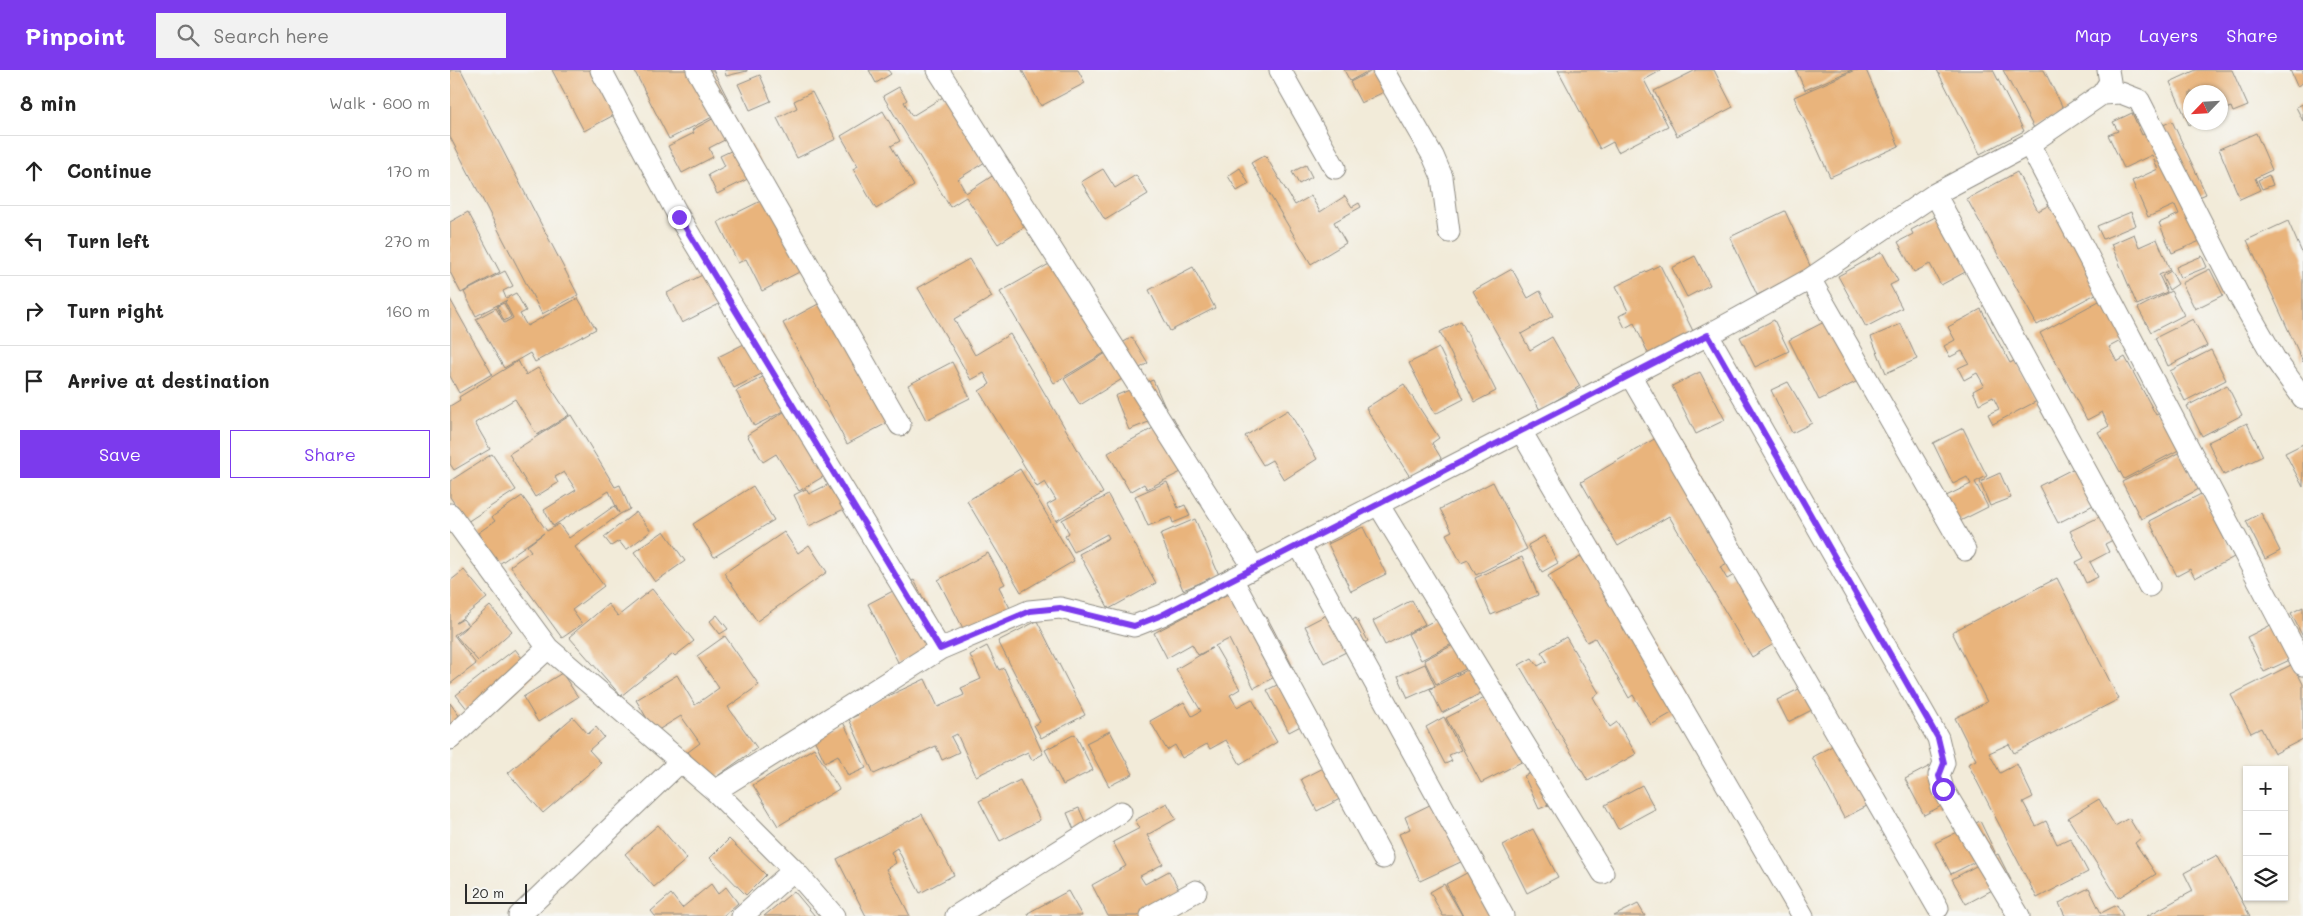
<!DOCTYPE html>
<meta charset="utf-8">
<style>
:root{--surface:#fff;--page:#f2f2f2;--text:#222;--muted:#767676;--line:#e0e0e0;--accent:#7c3aed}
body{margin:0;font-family:Mali,sans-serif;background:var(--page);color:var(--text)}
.controls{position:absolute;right:15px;bottom:15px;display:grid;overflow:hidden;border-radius:0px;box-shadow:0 1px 4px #0004}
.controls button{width:45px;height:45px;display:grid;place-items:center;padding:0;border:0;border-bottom:1px solid var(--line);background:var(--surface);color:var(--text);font:25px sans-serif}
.compass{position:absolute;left:1733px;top:15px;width:45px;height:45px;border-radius:50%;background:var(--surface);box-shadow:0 1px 4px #0004;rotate:245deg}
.scale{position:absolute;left:15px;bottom:12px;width:62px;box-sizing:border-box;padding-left:5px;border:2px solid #2b2b2b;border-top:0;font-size:14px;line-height:18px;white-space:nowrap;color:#2b2b2b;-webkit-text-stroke:4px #f6f6f2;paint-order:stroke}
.stop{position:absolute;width:15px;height:15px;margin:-11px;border:4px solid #7c3aed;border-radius:50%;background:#fff}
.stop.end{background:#7c3aed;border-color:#fff;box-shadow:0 1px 5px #0008}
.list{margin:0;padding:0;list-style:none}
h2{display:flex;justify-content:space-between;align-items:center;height:65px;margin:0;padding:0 20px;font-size:21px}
h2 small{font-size:16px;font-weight:400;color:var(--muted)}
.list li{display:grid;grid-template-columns:32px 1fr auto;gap:15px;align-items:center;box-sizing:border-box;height:70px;padding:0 20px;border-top:1px solid var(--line)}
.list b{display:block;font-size:19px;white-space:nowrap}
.list em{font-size:16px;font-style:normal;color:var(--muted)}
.actions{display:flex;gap:10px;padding:15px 20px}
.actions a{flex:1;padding:11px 0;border:1px solid var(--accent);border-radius:0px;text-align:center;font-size:18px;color:var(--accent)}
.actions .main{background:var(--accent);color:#fff}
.icon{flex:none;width:28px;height:28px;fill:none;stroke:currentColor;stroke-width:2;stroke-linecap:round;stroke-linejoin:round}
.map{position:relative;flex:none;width:1853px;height:846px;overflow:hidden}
header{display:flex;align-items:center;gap:30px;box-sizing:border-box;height:70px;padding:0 25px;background:var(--accent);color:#fff}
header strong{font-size:24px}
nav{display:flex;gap:28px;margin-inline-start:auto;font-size:18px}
.search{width:350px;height:45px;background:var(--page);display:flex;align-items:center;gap:12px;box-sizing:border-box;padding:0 18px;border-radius:0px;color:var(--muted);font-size:19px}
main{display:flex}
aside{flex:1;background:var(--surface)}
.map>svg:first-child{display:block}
.building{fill:#e9b47b}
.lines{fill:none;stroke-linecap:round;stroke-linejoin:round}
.minor-casing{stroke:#8e8b82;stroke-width:23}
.minor{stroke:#fff;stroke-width:21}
.route{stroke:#7c3aed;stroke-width:6}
</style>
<header>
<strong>Pinpoint</strong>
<div class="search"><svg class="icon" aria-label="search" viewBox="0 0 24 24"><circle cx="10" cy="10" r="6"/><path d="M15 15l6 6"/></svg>Search here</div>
<nav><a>Map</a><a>Layers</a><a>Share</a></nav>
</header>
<main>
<aside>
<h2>8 min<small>Walk · 600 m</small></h2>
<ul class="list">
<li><svg class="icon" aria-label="ahead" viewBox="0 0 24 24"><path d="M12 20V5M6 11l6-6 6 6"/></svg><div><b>Continue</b></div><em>170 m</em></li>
<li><svg class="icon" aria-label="left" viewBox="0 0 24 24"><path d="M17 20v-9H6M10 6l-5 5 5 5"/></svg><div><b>Turn left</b></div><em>270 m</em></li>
<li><svg class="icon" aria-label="right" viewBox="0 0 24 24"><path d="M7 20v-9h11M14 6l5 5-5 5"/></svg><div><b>Turn right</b></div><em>160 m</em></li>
<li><svg class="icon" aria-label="arrive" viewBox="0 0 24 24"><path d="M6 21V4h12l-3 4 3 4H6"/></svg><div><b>Arrive at destination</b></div></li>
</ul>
<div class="actions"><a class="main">Save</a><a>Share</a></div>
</aside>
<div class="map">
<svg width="1853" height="846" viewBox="0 0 1853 846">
<rect width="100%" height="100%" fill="#f6f6f2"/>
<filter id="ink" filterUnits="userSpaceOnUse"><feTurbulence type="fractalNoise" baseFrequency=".02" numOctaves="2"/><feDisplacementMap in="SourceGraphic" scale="10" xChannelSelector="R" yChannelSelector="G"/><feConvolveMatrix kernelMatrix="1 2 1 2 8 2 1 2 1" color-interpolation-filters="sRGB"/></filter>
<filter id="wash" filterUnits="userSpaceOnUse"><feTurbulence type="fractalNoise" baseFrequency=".0096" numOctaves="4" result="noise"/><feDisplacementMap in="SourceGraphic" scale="20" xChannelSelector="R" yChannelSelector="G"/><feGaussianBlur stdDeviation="1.12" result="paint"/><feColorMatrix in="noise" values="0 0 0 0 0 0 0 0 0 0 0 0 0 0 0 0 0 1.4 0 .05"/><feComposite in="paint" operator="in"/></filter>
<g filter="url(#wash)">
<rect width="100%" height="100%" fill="#f2ebd9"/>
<g id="blocks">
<path class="building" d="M0,0h11l117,225 -36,19 -92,-177z
M102,0h57l20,37 -45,24z
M184,0h79l19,37 -63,32z
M275,0h22v1l-21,5z
M419,0h19l3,4 -15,9z
M572,0h56l7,13 -44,23z
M894,0h26l-20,11z
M924,0l12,21 -25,12 -11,-21z
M1108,0h104l-18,10 24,46 -50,26 -5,-10 -13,7z
M1246,0h18l19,37 -56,29 -23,-45z
M1346,0h56l-47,20z
M1405,0h11l33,76 -69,31 -36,-80z
M1487,0h56l31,61 -44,23z
M1553,0h41l21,42 -31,16z
M1746,0h36l16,36 -15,6 -2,-5 -11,4v-19h-30v30h5l-6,3 -19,-43z
M1840,0h13v13l-6,3z
M310,5l11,26 -21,9 -12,-26z
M449,17l8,13 -3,2 8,14 41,-25 40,66 -35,22 8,14 34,-22 33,50 -35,23 -32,-47 -16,10 -67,-111z
M362,22l24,47 -39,19 -20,-40 20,-10 -3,-7z
M1853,34v17l-7,-14z
M281,39l11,22 -33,17 4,9 -31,16 -14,-27 26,-13 -2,-3z
M433,41l17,30 -9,5 23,40 -38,23 -23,-40 5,-3 -17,-30z
M1682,43l10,22 30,-14 34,73 -16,7 24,34 -42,18 -13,-30 20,-9 -4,-9 -27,12 -16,-36 26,-12 -6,-14 -28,13 -16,-33 10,-4 -5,-9z
M1806,63l16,37 -17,8 5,12 -20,9 -21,-50z
M300,72l14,29 -47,23 -9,-19 17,-9 -5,-10z
M815,85l30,50 16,-9 9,16 25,-16 7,11 7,-4 2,4 -27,15 12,21 -35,21 -60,-101z
M856,95l6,12 -13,7 -7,-12z
M790,98l9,16 -12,7 -9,-15z
M653,99l12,19 21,-13 12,19 -43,26 -24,-38z
M1567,102l21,39 21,-11 48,88 -70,37 -70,-126z
M1819,105l4,10 -11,4 -4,-9z
M327,123l36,72 -51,26 -16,-32 -8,4 -20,-41z
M1500,139l19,61 -28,15 -11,-21 -16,8 -16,-30 15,-8 -2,-4z
M1335,141l27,59 -55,25 -27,-58z
M18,142l32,60 -39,21 -11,-21v-50z
M1681,142l5,13 -33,14 -6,-13z
M1838,151l15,34v107l-56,-122z
M1684,164l5,13 18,-8 13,31 -11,5 8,17 -30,13 -26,-61z
M1432,182l16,29 -8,4 12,23 -36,19 -28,-51z
M1245,186l15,29 -23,12 -15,-29z
M1752,186l5,11 -27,11 -4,-11z
M519,189l23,38 -38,22 21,36 35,-21 93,159 -47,28 -9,-16 9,-5 -11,-18 -8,5 -58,-96 11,-7 -6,-11 -13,7 -53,-92z
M608,189l53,90 -57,34 -54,-91z
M1210,195l34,68 -45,22 -15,-32 -9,5 -6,-12 9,-5 -12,-25z
M743,197l22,41 -45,23 -21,-41z
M1062,199l16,29 12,-7 13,25 -32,18 9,16 22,-13 28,49 -40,24 -67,-119z
M1760,199l13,26 -28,14 -13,-26z
M55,201l8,15 -10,5 3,7 10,-5 10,18 -6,3 7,12 51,-28 18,31 -61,33 -5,-9 -26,15 -28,-49 20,-11 8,15 9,-5 -8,-16 2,-2 -31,16 -12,-24z
M260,201l15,30 -43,22 -15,-30z
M1721,201l7,13 -9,6 -7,-14z
M1721,221l13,24 -33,17 -13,-24z
M1660,225l22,40 -23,12 8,15 8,-5 31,58 13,-7 19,37 -64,34 -26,-47 11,-6 -7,-14 -15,8 -47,-87z
M0,229l42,75 -33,19 -9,-17z
M372,232l21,23 9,-5 14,25 21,78 -40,21 -64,-121z
M54,233l7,14 -7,4 -7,-15z
M1531,239l29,54 6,-3 21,41 -44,23 -5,-10 11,-5 -6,-12 -14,7 -6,-13 11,-6 -7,-12 -13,7 -6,-12 11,-5 -7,-12 -12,6 -6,-11 11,-6 -7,-13z
M1380,249l30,61 -41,20 -30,-60z
M1743,249l14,27 -39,20 -13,-28z
M1324,250l15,31 -34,16 -15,-30z
M1011,251l35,70 -21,11 -35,-70z
M1451,254l16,35 -31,14 -15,-36z
M312,265l15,31 -43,22 -16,-31z
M682,267l16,26 -68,42 -16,-26z
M989,278l25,51 -29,15 -26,-51z
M1761,280l15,30 -41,21 -15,-30z
M68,291l8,14 12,-7 31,47 -32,20 -22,-36 -40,24 15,26 -36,21 -4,-6v-58l10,-6 -1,-3z
M502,292l18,36 -44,22 -18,-35z
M326,300l18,36 -40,20 -18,-35z
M1250,302l25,48 -29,14 -24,-48z
M703,310l15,34 -39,16 -14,-34z
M1338,312l24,41 -20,10 -21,-43z
M954,314l35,54 -7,5 9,15 -31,19 -44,-69z
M1777,315l15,30 -40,21 -15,-30z
M337,340l39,65 -27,16 -23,-37 -13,8 -16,-27z
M838,340l29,49 -33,21 -12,-20 -9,5 -18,-29z
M121,345l44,72 5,-2 10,24 -10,5 -45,33 29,39 -32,24 10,14 -20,14 -52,-72 21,-15 -4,-5 17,-13 -45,31 -21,-31 17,-12 -3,-4 30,-21 25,35 12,-7 10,14 45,-32 5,7 -10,-22 -56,35 -9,-16 32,-20 -12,-18 -9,5 3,6 -23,14 -26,-43z
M723,347l17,31 -9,24 -34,17 -3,-5 -14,8 -22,-39z
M1797,353l16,33 -39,19 -16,-33z
M1223,358l49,84 -15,9 24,40 -11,6 7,12 25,-14 31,53 -14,9 8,15 -25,15 -83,-141 -51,30 -37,-64z
M1513,358l24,48 -12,6 13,25 -34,17 -14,-25 31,-15 -4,-7 -14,7 -20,-41z
M1853,374v43l-18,-34z
M1730,382l19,37 -58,30 -19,-37z
M42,384l24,36 -49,32 -17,-25v-16z
M1640,390l19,37 -51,26 -19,-37z
M570,399l54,92 -53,31 -54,-91z
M1550,403l11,25 -21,8 -10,-24z
M717,412l11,26 7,-3 5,11 -17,7 -2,-6 -23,9 -13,-30z
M1043,412l34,67 -51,26 -8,-15 -7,3 -15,-29 6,-3 -12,-22z
M381,413l13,26 -35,17 -15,-31 12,-6 3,5z
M303,416l21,34 -60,37 -21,-33z
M1751,424l33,63 -39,21 -5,-9 -13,7 -28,-55z
M658,425l48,88 -47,26 -30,-55 30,-16 -2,-4 -33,18 -9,-16 4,-3 -7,-13z
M186,442l15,19 -25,19 -7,-9 -8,5 -7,-9z
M1660,442l17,34 -9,5 -5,-11 -8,4 4,8 -19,10 8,15 -12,6 -10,-21 8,-4 -14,-27z
M1811,443l19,38 -15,8 -19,-38z
M745,449l24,56 -36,15 -23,-56z
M913,457l23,47 -35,17 -23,-47z
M214,461l21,30 -30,21 -21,-30z
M334,462l14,21 11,-8 18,27 -70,49 -33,-48z
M1094,466l14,27 -16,9 -14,-27z
M1149,476l90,157 -38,22 -18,-30 -4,3 -34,-60 -8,4 -39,-66z
M538,483l17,31 -6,3 12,23 -45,24 -28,-54z
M1072,487l16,38 -47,20 -16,-37z
M14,500l23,28 -31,25 7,-4 5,6 -14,10 22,29 -26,20v-103z
M1607,508l62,121 -105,54 -5,-9 -20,9 11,20 17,-9 16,33 -10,5 13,24 10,-5 11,23 13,-6 18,34 -51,26 -69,-134 8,-4 -21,-42 32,-16 -35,-70z
M464,510l31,60 -46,24 -31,-60z
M795,515l18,34 4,-2 26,50 -39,21 -25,-49 -14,7 25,43 -10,6 7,12 15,-8 25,43 -37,22 -14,-24 -16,9 -3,-5 -25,14 -7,-13 -8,5 -17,-29 34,-19 8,14 9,-5 -25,-42 36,-21 -14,7 -6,-11 -25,14 -13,-25z
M202,519l42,52 -19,15 -2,-2 -52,42 -52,-59 39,-33 10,12z
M962,530l13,24 -40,21 -12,-24z
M40,536l22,25 -34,30 -22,-25z
M1853,537v30l-12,-24z
M888,539l8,14 10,-5 12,23 -44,22 -19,-37z
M267,545l11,14 -8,5 -10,-13z
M989,548l13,26 -31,16 -13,-26z
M587,551l48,94 -44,23 -7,-13 6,-3 -42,-81z
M1829,551l17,36 -32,15 -17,-35z
M275,566l34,49 -31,22 29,41 -48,34 -21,-30 12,-9 -19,-27 -26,16 -19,-32 41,-25 18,30 24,-17 -22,-32z
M1116,567l33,56 -6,4 17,30 7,-5 19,32 -48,27 -69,-116 13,-7 6,8 9,-5 -6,-9z
M1009,572l12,24 -35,18 -12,-24z
M537,576l12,24 5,-2 39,86 -11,6 -4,-8 -52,24 -19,-42 -6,3 8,15 -17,8 -6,-14 -62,28 -25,-55 9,-4 -2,-4 69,-32 13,28 26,-12 -3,-7 20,-9 -11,-24z
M65,579l20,26 -85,71v-43l10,14 8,-7 -12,-15z
M975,594l10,22 -27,12 -10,-22z
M1843,594l10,20v55l-29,15 -13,-26 -10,5 -20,-38z
M1025,596l12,24 -45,23 -12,-24z
M112,603l16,24 -40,25 -15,-25z
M831,613l35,35 -27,14 -22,-42z
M1359,614l11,22 -32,16 -11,-22z
M1048,621l35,65 -52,27 -35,-65z
M123,647l15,17 8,-7 8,10 -15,13 12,13 -58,50 -35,-40z
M994,647l17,33 -12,5 3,6 -7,3 -19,-37z
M393,652l23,46 -18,8 -10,-21 -13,7 -12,-25z
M660,661l23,43 -24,12 -23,-43z
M625,664l18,36 -30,15 -18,-35z
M1399,667l33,61 -38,20 -32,-61z
M364,678l25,41 -61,37 -25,-41z
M890,689l17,31 -40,21 -16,-32z
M1097,695l4,39 -12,5 -15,-33z
M1480,696l19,36 -25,13 -19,-36z
M570,710l20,40 -40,21 -21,-40z
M1192,715l13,24 -37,20 -13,-24z
M1649,729l16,27 14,-8 12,20 -6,5 21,31 -38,24 -50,-80z
M988,731l27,59 -45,21 -21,-47 11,-5 -5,-12z
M717,733l9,16 -29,16 16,29 -23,12 5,8 24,-13 12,22 -43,23h-30l-16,-31 34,-19 -13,-24 27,-14 -5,-8z
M629,738l8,18 -12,6 -8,-19z
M472,744l32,61 -34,18 -23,-45 -6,4 5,11 -10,6 24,47h-44l-29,-57z
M1530,751l15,31 -44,22 -16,-31z
M208,755l29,34 -33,28 -29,-33z
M1083,759l25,48 -31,16 -24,-48z
M279,769l37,36 -20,20 -36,-37z
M1548,784l13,26 -45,24 -14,-25z
M1767,785l33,61h-103l46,-25 -9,-18z
M1028,797l27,49h-42l-17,-32z
M261,814l7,10 8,-7 12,16 -15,13h-68l-4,-5 20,-17 11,14z
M994,814l18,31 -1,1h-18l-13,-24z
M1639,818l12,25 16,-8 6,11h-58l-6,-13z
M344,821l21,25h-51z
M618,821l14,25h-53l-1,-3z
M1188,834l7,12h-31z"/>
</g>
</g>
<g filter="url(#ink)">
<use href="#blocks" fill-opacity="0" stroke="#8e8b82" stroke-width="1"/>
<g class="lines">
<g class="minor-casing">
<path id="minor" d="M151,0l78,147 261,432
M247,0l203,355
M488,0l316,498
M830,0l55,98
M933,0l50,86 9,21 7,55
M1652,24l19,-1 18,7 100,196 36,63 28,39
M1579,74l274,521
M1485,124l214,392
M1360,209l155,271
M1258,265l230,403 6,25 -5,12 4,14 76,127
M1180,305l308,533
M1071,361l282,485
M928,434l225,369
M0,444l98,134 167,143 79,79 40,46
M849,475l204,371
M782,509l151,279
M0,669l98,-91
M265,721l225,-142 89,-38 31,-3 74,18 28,-11 546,-280 102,-56 125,-85 94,-50 73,-50 8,-12 -2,-12
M69,846l162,-155
M292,846l52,-46
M506,846l165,-104
M701,846l45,-25"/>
</g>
<use href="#minor" class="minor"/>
</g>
</g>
<g class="lines" filter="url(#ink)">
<path class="route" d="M229,147l261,432 90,-38 30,-3 74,18 28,-11 92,-47 454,-233 230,403 6,25 -5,13 4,13"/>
</g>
</svg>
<div class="controls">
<button>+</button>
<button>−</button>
<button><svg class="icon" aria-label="layers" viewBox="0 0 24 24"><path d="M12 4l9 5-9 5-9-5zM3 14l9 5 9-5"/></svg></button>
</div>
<svg class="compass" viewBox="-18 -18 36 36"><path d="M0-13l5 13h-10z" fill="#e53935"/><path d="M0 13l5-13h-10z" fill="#767676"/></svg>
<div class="scale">20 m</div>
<div class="stop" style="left:1493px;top:719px"></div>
<div class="stop end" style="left:229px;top:147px"></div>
</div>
</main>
